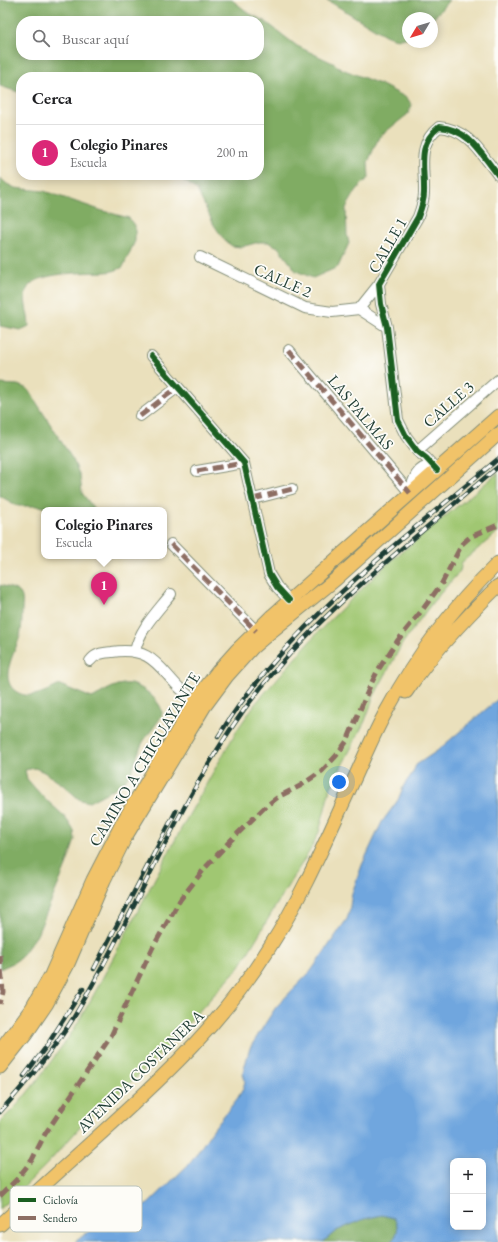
<!DOCTYPE html>
<html lang="es">
<meta charset="utf-8">
<style>
:root{--surface:#fff;--page:#f2f2f2;--text:#202124;--muted:#757577;--line:#e0e0e0;--accent:#db2777}
body{margin:0;font-family:"EB Garamond",serif;background:var(--page);color:var(--text)}
.controls{position:absolute;right:12px;bottom:12px;display:grid;overflow:hidden;border-radius:8px;box-shadow:0 2px 10px #0003}
.controls button{width:36px;height:36px;display:grid;place-items:center;padding:0;border:0;border-bottom:1px solid var(--line);background:var(--surface);color:var(--text);font:20px sans-serif}
.compass{position:absolute;left:402px;top:12px;width:36px;height:36px;border-radius:50%;background:var(--surface);box-shadow:0 2px 10px #0003;rotate:232deg}
.you{position:absolute;left:339px;top:782px;width:14px;height:14px;margin:-10px;border:3px solid #fff;border-radius:50%;background:#1a73e8;box-shadow:0 0 0 6px #1a73e833}
.badge{display:grid;place-items:center;width:26px;height:26px;border-radius:50%;background:var(--accent);color:#fff;font-size:13px;font-weight:700}
.pin{position:absolute;translate:-50% -33px;filter:drop-shadow(0 1px 2px #0008)}
.pin::after{content:'';position:absolute;top:21px;width:14px;height:12px;background:inherit;clip-path:polygon(0 0,100% 0,50% 100%)}
.popup{position:absolute;left:41px;top:507px;width:126px;height:52px;box-sizing:border-box;display:grid;place-content:center;border-radius:8px;background:var(--surface);filter:drop-shadow(0 1px 3px #0005);font-size:13px;white-space:nowrap;color:var(--muted)}
.popup b{font-size:15px;color:var(--text)}
.popup::after{content:'';position:absolute;left:50%;top:100%;margin-left:-8px;border:8px solid transparent;border-top-color:var(--surface)}
.list{margin:0;padding:0;list-style:none}
h2{display:flex;justify-content:space-between;align-items:center;height:52px;margin:0;padding:0 16px;font-size:17px}
h2 small{font-size:13px;font-weight:400;color:var(--muted)}
.list li{display:grid;grid-template-columns:26px 1fr auto;gap:12px;align-items:center;box-sizing:border-box;height:56px;padding:0 16px;border-top:1px solid var(--line)}
.list b{display:block;font-size:15px;white-space:nowrap}
.list p{margin:0;font-size:13px;white-space:nowrap;color:var(--muted)}
.list em{font-size:13px;font-style:normal;color:var(--muted)}
.icon{flex:none;width:22px;height:22px;fill:none;stroke:currentColor;stroke-width:2;stroke-linecap:round;stroke-linejoin:round}
.map{position:relative;flex:none;width:498px;height:1242px;overflow:hidden}
.search{position:absolute;background:var(--surface);box-shadow:0 2px 10px #0003;left:16px;top:16px;width:248px;height:44px;display:flex;align-items:center;gap:10px;box-sizing:border-box;padding:0 14px;border-radius:16px;color:var(--muted);font-size:15px}
.panel{position:absolute;background:var(--surface);box-shadow:0 2px 10px #0003;left:16px;top:72px;width:248px;height:108px;border-radius:16px}
.map>svg:first-child{display:block}
.green{fill:#a0c772;stroke:#608253}
.forest{fill:#80ac64;stroke:#50744c;fill-rule:evenodd}
.water{fill:#70a6de;stroke:#487289;fill-rule:evenodd}
.lines{fill:none;stroke-linecap:round;stroke-linejoin:round}
.minor-casing{stroke:#848e78;stroke-width:12}
.major-casing{stroke:#848e78;stroke-width:15}
.minor{stroke:#fff;stroke-width:10}
.major{stroke:#f1c369;stroke-width:13}
.rail-casing{stroke:#1f3d34;stroke-width:4.5}
.rail{stroke:#fdfcf7;stroke-width:3;stroke-dasharray:9;stroke-linecap:butt}
.quiet{stroke:#8d6e63;stroke-width:5;stroke-dasharray:10 5;stroke-linecap:butt}
.cycleway-casing{stroke:#fdfcf7;stroke-width:8}
.cycleway{stroke:#1b5e20;stroke-width:6}
.labels{text-anchor:middle;stroke-width:3.5;stroke-linejoin:round;paint-order:stroke}
.street-label{font-size:16px;fill:#1f3d34;stroke:#fdfcf7}
.key{fill:#fdfcf7;stroke:#bac3bc;stroke-width:1}
.key-label{font-size:11px;fill:#1f3d34}
</style>
<div class="map">
<svg width="498" height="1242" viewBox="0 0 498 1242">
<rect width="100%" height="100%" fill="#fdfcf7"/>
<filter id="ink" filterUnits="userSpaceOnUse"><feTurbulence type="fractalNoise" baseFrequency=".025" numOctaves="2"/><feDisplacementMap in="SourceGraphic" scale="8" xChannelSelector="R" yChannelSelector="G"/><feConvolveMatrix kernelMatrix="1 2 1 2 8 2 1 2 1" color-interpolation-filters="sRGB"/></filter>
<filter id="wash" filterUnits="userSpaceOnUse"><feTurbulence type="fractalNoise" baseFrequency=".012" numOctaves="4" result="noise"/><feDisplacementMap in="SourceGraphic" scale="16" xChannelSelector="R" yChannelSelector="G"/><feGaussianBlur stdDeviation="0.9" result="paint"/><feColorMatrix in="noise" values="0 0 0 0 0 0 0 0 0 0 0 0 0 0 0 0 0 1.4 0 .05"/><feComposite in="paint" operator="in"/></filter>
<g filter="url(#wash)">
<rect width="100%" height="100%" fill="#eae0bc"/>
<path class="green" d="M498,473v59l-36,30 -2,9 -28,32 -30,41 -28,52 -9,25 -35,68 -11,43 -8,17 -21,33 -50,84 -67,74 -32,33 -57,50 -36,40 -29,29 -19,17v-87l19,-19 17,-21 37,-51 20,-35 88,-167 56,-99 18,-26 63,-72 69,-68z"/>
<path class="forest" d="M0,0h232l18,14 16,8 31,24 36,17 9,6 40,16 25,13 5,7 -4,9 -29,23 -11,25 1,16 -7,6 -6,7 -10,17 1,27 2,8 -11,24 -25,11 -17,-7 -18,-24 -10,-5h-9l-18,5 -9,-1 -7,-5 -11,-16 -17,-35 -21,-15h83v-98h-238v16l-21,-7zM21,21h238v34h-238z
M327,0h122l-17,20v-2h-24v19c-8,4 -16,1 -23,-2z
M0,178l7,6 8,4 29,3 59,20 26,7 6,7v16l-12,26c-6,3 -11,5 -18,5 -17,1 -70,-1 -78,17 -5,10 2,25 2,37l-8,4 -21,-4z
M0,384l18,1 10,4 45,71 7,16 2,17 13,17h-43l-12,-4h-22l-18,-10z
M0,585c6,2 15,3 20,8 4,6 2,12 2,18 0,10 0,19 -3,28 -5,15 -19,38 -5,51 15,12 31,1 46,-5l32,13c16,-8 30,-20 47,-11 6,3 10,6 15,11 4,5 8,9 8,16 -1,6 -17,23 -20,30 -6,12 -8,29 -19,38 -6,6 -25,15 -34,20l-9,-2 -17,-15 -19,-13 -9,-4 -10,2 2,9 15,17 21,19 6,8 5,8 1,9 -9,26 -29,69 -17,23 -7,5 -13,6z
M382,1215l12,3c6,10 4,16 -3,24h-68l13,-11 28,-12z"/>
<path class="water" d="M498,699v543h-107c7,-8 9,-14 3,-24l-12,-3 -18,4 -28,12 -13,11h-248l18,-14 17,-6 38,-18 43,-42 23,-34 23,-29 6,-10 2,-8 -2,-8 2,-8 5,-17 13,-21 13,-20 35,-36 36,-52 2,-6 3,-20 10,-28 20,-43 16,-22 6,-15 8,-11 4,-9 21,-14zM453,1161h30v66h-30z"/>
</g>
<g filter="url(#ink)">
<g class="lines">
<g class="minor-casing">
<path id="minor" d="M200,257l105,51 27,4 27,-3 28,18
M359,309l20,-25
M289,350l121,143
M151,356l93,107 25,111 8,13 12,13
M140,416l38,-29
M417,451l81,-71
M437,470l-11,-12 -9,-7 -11,-15 -8,-16 -11,-93 -6,-23 -2,-20 39,-67c3,-8 6,-16 6,-24 1,-25 -8,-48 15,-66 30,2 42,27 59,48
M197,471l47,-8
M410,493c3,-13 7,-28 23,-27
M253,499l39,-10
M171,544l85,87
M135,651c5,-23 22,-39 36,-57
M90,661c6,-8 13,-8 22,-9 49,-8 50,30 84,48"/>
</g>
<g class="major-casing">
<path id="major" d="M406,692c26,-39 58,-73 92,-106
M0,1051l32,-43 19,-33 42,-95 31,-60 72,-120 22,-29 18,-20 37,-36 225,-199
M0,1067l26,-33 21,-31 20,-37 37,-86 22,-44 78,-129 23,-31 26,-29 14,-12 69,-56 162,-145
M0,1225c35,-32 71,-64 106,-96 63,-57 118,-109 163,-181 35,-54 60,-115 87,-173 10,-22 19,-44 31,-65 29,-54 67,-104 111,-147"/>
</g>
<use href="#minor" class="minor"/>
<use href="#major" class="major"/>
<g class="rail-casing">
<path id="rail" d="M218,737c68,-111 182,-196 280,-278
M94,969l82,-158
M24,1076l22,-29 37,-58
M0,1112c27,-30 53,-61 74,-95 56,-93 96,-196 156,-287 46,-70 107,-126 170,-180 33,-28 65,-56 98,-83"/>
</g>
<use href="#rail" class="rail"/>
<path class="quiet" d="M289,350l121,143
M140,416l38,-29
M197,471l47,-8
M253,499l39,-10
M171,544l85,87
M0,955l3,37 -3,12
M0,1196l17,-17 15,-19 13,-26 66,-98 42,-89 27,-47 25,-32 25,-27 36,-35 12,-9 22,-11 22,-15 14,-15 11,-15 23,-55 8,-16 20,-30 25,-31 19,-26 20,-39 8,-7 28,-12"/>
<g class="cycleway-casing">
<path id="cycleway" d="M151,356l93,107 25,111 8,13 12,13
M437,470l-11,-12 -9,-7 -11,-15 -8,-16 -11,-93 -6,-23 -2,-20 39,-67c3,-8 6,-16 6,-24 1,-25 -8,-48 15,-66 30,2 42,27 59,48"/>
</g>
<use href="#cycleway" class="cycleway"/>
</g>
</g>
<g class="labels">
<g class="street-label">
<text transform="translate(387 245) rotate(-60)" y="6">CALLE 1</text>
<text transform="translate(283 280) rotate(24)" y="6">CALLE 2</text>
<text transform="translate(448 404) rotate(-41)" y="6">CALLE 3</text>
<text transform="translate(361 412) rotate(50)" y="6">LAS PALMAS</text>
<text transform="translate(144 759) rotate(-59)" y="6">CAMINO A CHIGUAYANTE</text>
<text transform="translate(140 1071) rotate(-44)" y="6">AVENIDA COSTANERA</text>
</g>
</g>
<rect x="10" y="1186" width="132" height="46" rx="6" class="key"/>
<rect x="18" y="1198" width="18" height="4" fill="#1b5e20"/>
<rect x="18" y="1216" width="18" height="4" fill="#8d6e63"/>
<g class="key-label">
<text x="43" y="1204">Ciclovía</text>
<text x="43" y="1222">Sendero</text>
</g>
</svg>
<div class="controls">
<button>+</button>
<button>−</button>
</div>
<svg class="compass" viewBox="-18 -18 36 36"><path d="M0-13l5 13h-10z" fill="#e53935"/><path d="M0 13l5-13h-10z" fill="#757577"/></svg>
<div class="you"></div>
<div class="pin badge" style="left:104px;top:605px">1</div>
<div class="popup"><b>Colegio Pinares</b>Escuela</div>
<div class="search"><svg class="icon" aria-label="search" viewBox="0 0 24 24"><circle cx="10" cy="10" r="6"/><path d="M15 15l6 6"/></svg>Buscar aquí</div>
<section class="panel">
<h2>Cerca<small></small></h2>
<ul class="list">
<li><span class="badge">1</span><div><b>Colegio Pinares</b><p>Escuela</p></div><em>200 m</em></li>
</ul>
</section>
</div>
